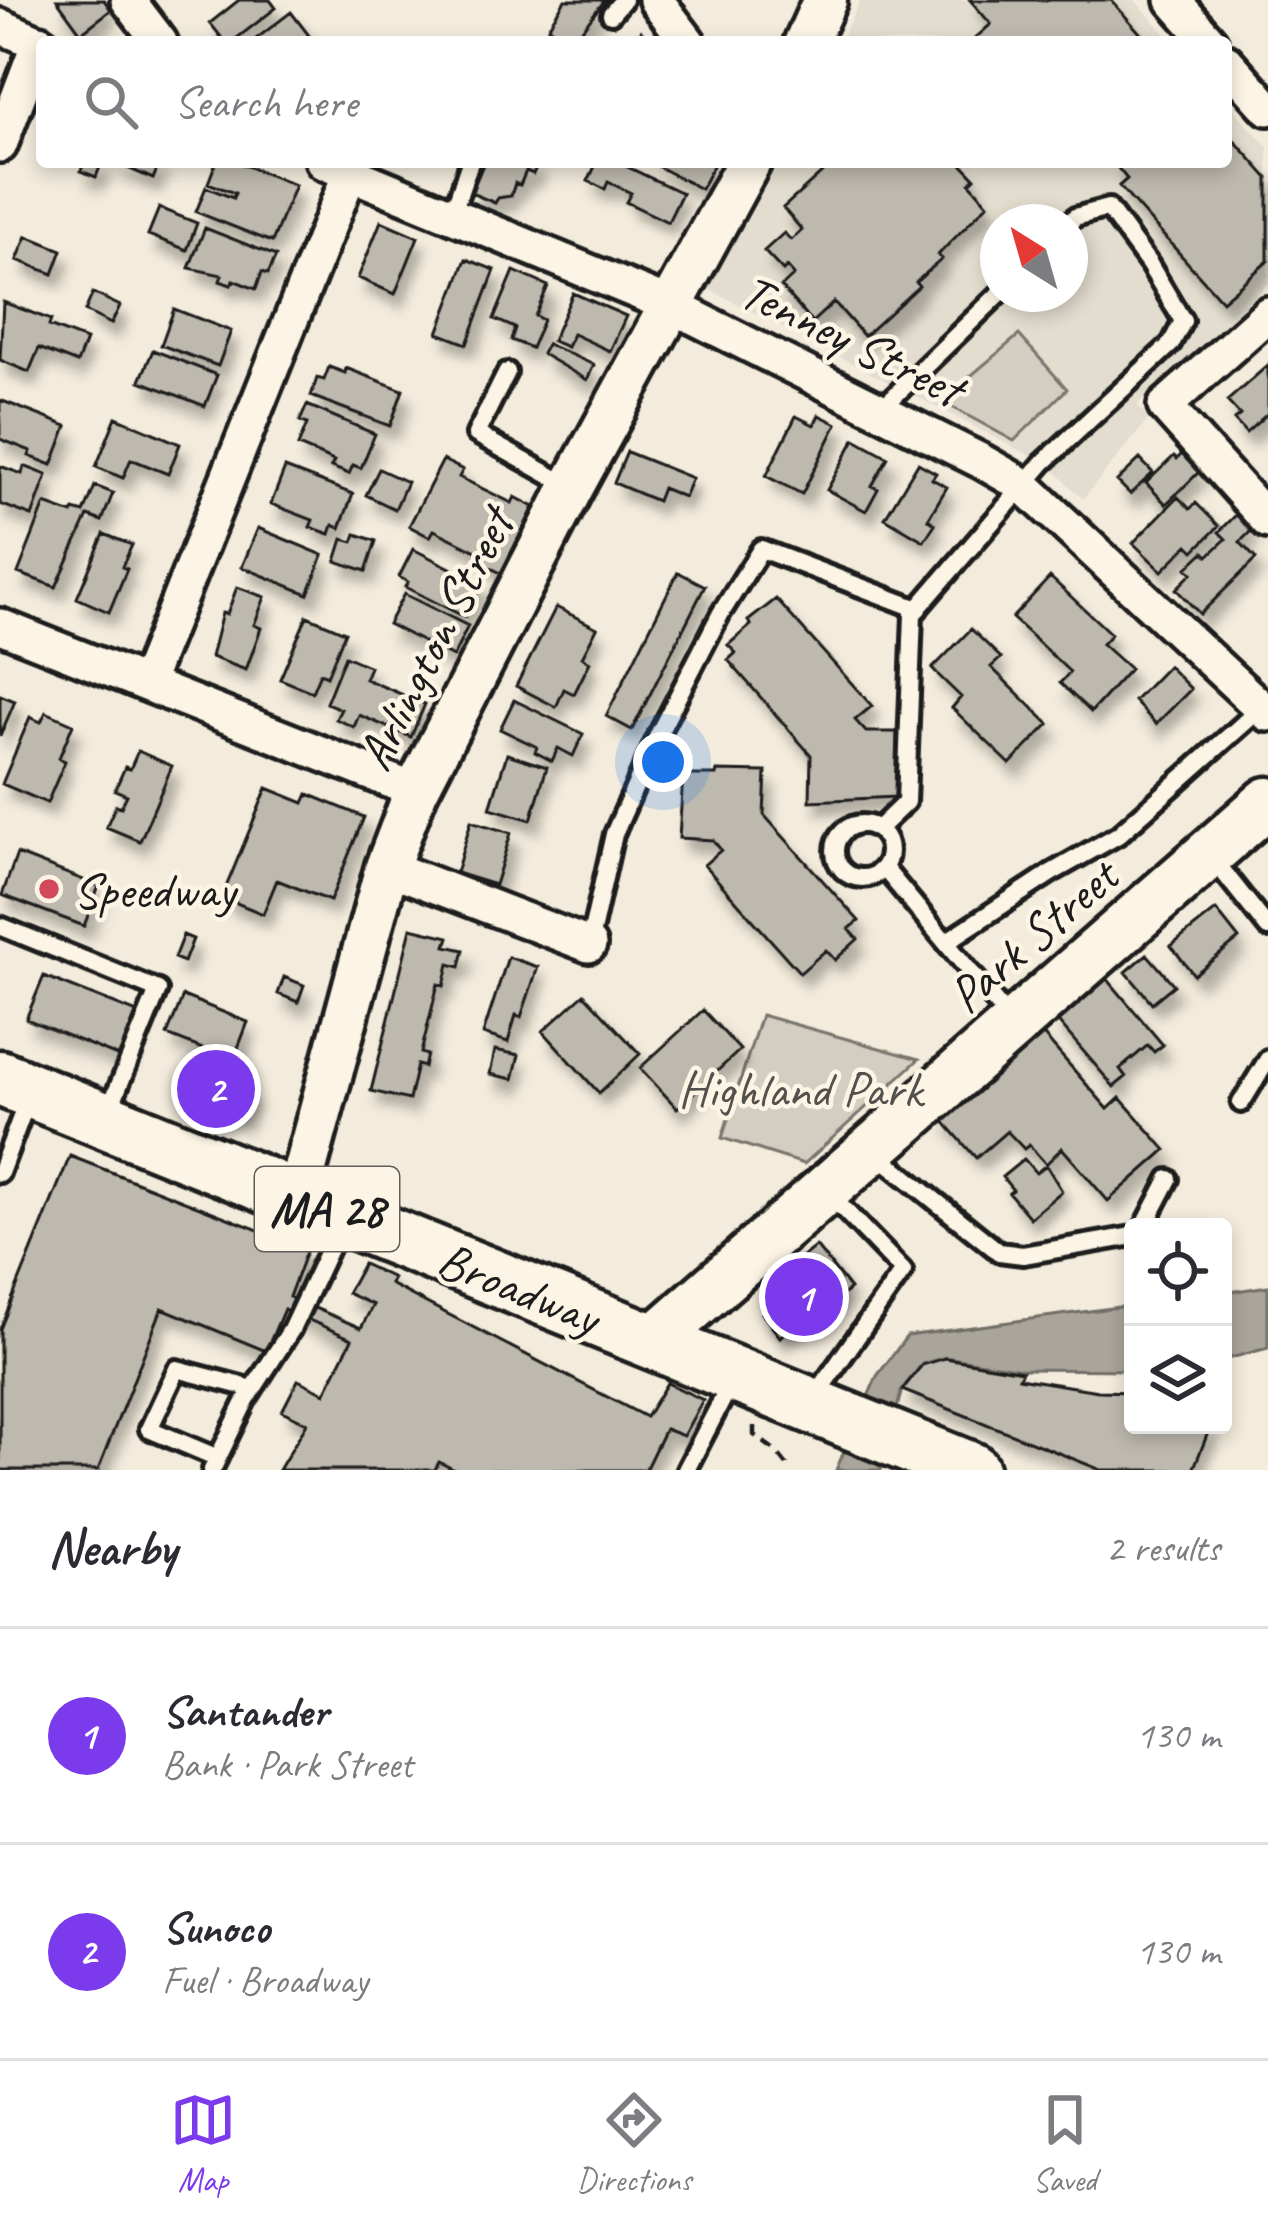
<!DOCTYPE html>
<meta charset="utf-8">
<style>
:root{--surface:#fff;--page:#f7f7f7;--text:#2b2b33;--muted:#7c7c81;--line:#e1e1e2;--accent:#7c3aed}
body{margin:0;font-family:Caveat,sans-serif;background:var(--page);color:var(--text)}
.controls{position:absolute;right:36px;bottom:36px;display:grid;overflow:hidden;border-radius:12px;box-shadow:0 6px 18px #0003}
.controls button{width:108px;height:108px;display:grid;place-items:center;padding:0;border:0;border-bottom:3px solid var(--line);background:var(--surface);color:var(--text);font:60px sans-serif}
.compass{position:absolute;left:980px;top:204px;width:108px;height:108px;border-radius:50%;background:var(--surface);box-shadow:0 6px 18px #0003;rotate:323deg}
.you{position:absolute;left:663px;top:762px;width:42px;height:42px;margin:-30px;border:9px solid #fff;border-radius:50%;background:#1a73e8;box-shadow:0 0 0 18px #1a73e833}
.badge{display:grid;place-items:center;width:78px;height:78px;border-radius:50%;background:var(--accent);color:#fff;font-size:39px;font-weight:700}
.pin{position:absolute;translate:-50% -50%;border:6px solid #fff;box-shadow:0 3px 12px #0006}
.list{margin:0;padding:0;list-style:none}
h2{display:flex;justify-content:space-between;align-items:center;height:156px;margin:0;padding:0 48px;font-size:51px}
h2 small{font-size:39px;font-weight:400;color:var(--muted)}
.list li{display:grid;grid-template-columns:78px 1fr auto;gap:36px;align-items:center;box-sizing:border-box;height:216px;padding:0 48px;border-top:3px solid var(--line)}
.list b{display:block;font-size:45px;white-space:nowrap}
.list p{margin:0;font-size:39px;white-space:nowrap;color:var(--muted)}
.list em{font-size:39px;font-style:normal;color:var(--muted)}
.icon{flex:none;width:66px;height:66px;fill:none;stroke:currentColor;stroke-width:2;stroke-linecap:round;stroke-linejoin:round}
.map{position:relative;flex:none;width:1268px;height:1470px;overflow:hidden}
.search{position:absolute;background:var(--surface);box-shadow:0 6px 18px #0003;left:36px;right:36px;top:36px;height:132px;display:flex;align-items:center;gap:30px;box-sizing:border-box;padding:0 42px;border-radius:12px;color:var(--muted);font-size:45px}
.sheet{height:588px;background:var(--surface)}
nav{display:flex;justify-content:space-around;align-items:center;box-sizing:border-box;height:168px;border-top:3px solid var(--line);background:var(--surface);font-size:33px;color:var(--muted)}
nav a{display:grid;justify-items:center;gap:6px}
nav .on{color:var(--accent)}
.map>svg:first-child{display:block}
.built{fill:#e3ddcf;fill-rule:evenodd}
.green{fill:#d3cec1;stroke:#78756e;stroke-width:3}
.water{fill:#aaa59b;stroke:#716e68;stroke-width:3}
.building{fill:#beb9ae;stroke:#1c1c1c;stroke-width:3;filter:url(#shadow)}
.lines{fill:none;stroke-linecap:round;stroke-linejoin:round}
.service-casing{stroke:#1c1c1c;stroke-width:26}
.minor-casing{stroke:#1c1c1c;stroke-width:42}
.tertiary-casing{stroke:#1c1c1c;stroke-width:51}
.secondary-casing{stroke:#1c1c1c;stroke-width:57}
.primary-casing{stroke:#1c1c1c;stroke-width:63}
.path{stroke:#1c1c1c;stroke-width:4.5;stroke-dasharray:12 9;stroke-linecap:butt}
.service{stroke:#fcf5e5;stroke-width:16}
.minor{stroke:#fcf5e5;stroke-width:33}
.tertiary{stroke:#fcf5e5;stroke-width:42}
.secondary{stroke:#fcf5e5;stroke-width:48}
.primary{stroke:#fcf5e5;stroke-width:54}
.poi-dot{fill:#d1495b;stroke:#fcf5e5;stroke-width:4.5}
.labels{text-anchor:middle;stroke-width:9;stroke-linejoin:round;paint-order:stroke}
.shield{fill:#fcf5e5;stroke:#5f5d58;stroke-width:3}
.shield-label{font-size:48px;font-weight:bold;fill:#1c1c1c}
.street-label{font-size:51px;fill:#1c1c1c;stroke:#fcf5e5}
.poi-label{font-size:51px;fill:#1c1c1c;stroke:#fcf5e5;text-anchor:start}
.park-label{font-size:51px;fill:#53514e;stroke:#fcf5e5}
</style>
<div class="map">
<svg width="1268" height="1470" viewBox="0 0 1268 1470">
<defs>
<filter id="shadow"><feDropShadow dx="7" dy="13" stdDeviation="6" flood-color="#0004"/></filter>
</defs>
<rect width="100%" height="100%" fill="#f3ecdd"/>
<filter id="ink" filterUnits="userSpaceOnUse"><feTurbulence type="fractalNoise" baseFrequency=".00833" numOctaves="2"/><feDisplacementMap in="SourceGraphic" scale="24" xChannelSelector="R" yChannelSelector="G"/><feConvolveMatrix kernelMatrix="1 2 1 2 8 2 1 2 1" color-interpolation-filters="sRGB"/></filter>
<g filter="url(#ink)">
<path class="built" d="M861,0h274l38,42h-334z
M1226,101l42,46v137l-131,121 12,14 -66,80 -33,-33 -341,-177 67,-127h450zM998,222h72v72h-72z"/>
<path class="green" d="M1019,335l48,54 -53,52 -73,-40z
M761,1015l158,44 -115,105 -82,-26z"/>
<path class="water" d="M1268,1286v62l-45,12v-67z
M1133,1305v65l-111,-1 -77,-12 -23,7 -20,25 -21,81h-45l41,-94 30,-40z"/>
<path class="building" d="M57,0h47l7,10 -30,23z
M239,0h31l6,8 -44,34h-7l-15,-19z
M565,0h40l-33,42 -24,-15z
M970,0h141l37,42h-177l20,-18z
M291,12l23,30h-62z
M641,31l7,9 7,-5 6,7h-27z
M1226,131l42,47v83l-46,40 -103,-115 8,-7 -14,-17h113z
M84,162h18l-6,15 -15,-6z
M114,162h46l-7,17z
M216,162h21l58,23 -23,57 -76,-30 10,-25 27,11 2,-5 -27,-10z
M484,162h55l-6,12 -7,-3 -6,14 -5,-2 -4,13 -13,2 -3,5 -24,-10z
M597,162h20l65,31 -14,29 -42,-20 5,-9 -23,-11 -3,7 -17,-8z
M649,162h66l-14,27z
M834,162h126l15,16 -5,5 18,21 -50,51 4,4 -26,23 3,4 -55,50 -30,-34 -22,20 -31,-35 13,-12 -7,-8 -4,4 -19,-20 20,-18 7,7 11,-10 -19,-22z
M159,208l38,15 -10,27 -39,-15z
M381,221l37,16 -23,57 -37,-16z
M205,228l71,28 -8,18 -6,-2 -6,17 -23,-9 -2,5 -11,-4 2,-6 -33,-7z
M27,236l35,14 -9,24 -36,-14z
M466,259l29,11 -28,74 -29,-11z
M514,271l34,15 -13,30 8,4 -12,28 -20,-8 4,-12 -21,-9z
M93,293l27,13 -9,18 -26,-13z
M573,293l53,23 -16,35 -37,-17 -6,13 -15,-6z
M3,302l48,18 -2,6 37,14 -9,23 -38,-15 -10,24 -29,-12z
M174,309l57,22 -13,35 -57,-21z
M547,344l47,21 -7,15 -45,-26z
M153,350l64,25 -12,31 -65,-25z
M1268,365v48l-22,20 -12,-13 6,-5 -13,-14z
M329,367l16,6 1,-5 57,22 -13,36 -79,-30 6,-18 7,2z
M0,400l67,26 -15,39 -23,-9 2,-5 -31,-12z
M307,405l68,29 -14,34 -8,-3 -4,9 -18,-7 3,-6 -36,-15 9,-22 -7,-3z
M819,415l18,9 -35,70 -36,-18 30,-60 18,9z
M116,417l64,27 -12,30 -37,-15 -8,19 -27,-11z
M855,439l33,18 -16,29 6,3 -12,22 -39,-21z
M627,452l65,26 -8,19 -22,-9 -5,13 -43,-18z
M1182,454l17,18 -33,32 -20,-21 28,-27 3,3z
M1140,459l13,14 -23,21 -13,-13z
M443,460l20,10 -4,7 53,26 3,-6 19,10 -33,66 -20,-10 3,-8 -50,-25 -4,7 -21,-11z
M918,463l18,10 -4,6 15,8 -19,32 7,5 -11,17 -39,-23z
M0,466l22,8 2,-8 23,9 -15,41 -32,-12z
M285,468l68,26 -13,34 -7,-3 -3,9 -20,-7 3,-7 -42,-16z
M379,469l28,13 -12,27 -29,-14z
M95,486l18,7 -11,28 -14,-5 -32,71 -38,-14 27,-69 27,10 2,-4 10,3z
M1178,497l12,12 6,-6 23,23 -25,25 -6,-6 -26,26 -29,-28z
M1237,514l15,16 -12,12 16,17 -56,55 -24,-25 16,-16 -5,-5 17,-16 4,4 18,-17 -7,-7z
M258,528l65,27 -15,39 -66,-27z
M104,534l28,11 -10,22 5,2 -18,43 -32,-14z
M356,534l20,7 -10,30 -30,-10 7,-22 10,3z
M413,549l69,35 -17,33 -60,-30 3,-5 -9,-5z
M678,572l27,14 -73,144 -26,-14z
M1050,577l61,57 -9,10 28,25 -39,43 -31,-29 10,-11 -58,-54z
M237,587l28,10 -11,28 7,3 -15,42 -35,-13 11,-44 5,1z
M404,594l64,32 -15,31 -65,-33z
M776,599l96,107 -17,14 11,12h31l-1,65 -86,4 1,-46 -83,-95 8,-7 -8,-8 23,-20 -3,-4z
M556,607l41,21 -15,29 8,5 -16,32 -10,-5 -8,18 -40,-21z
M307,616l38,16 -18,44 -7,-3 -8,19 -32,-13z
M971,629l30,29 -10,9 58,57 -39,40 -58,-56 9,-11 -29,-28z
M345,656l25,11 -5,12 60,25 -14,33 -52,-22 -5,12 -18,-8 5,-10 -15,-6z
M1168,666l23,23 -35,35 -22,-23z
M0,695l15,6 -15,35z
M514,700l69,34 -10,22 -15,-8 -6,13 -17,-9 2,-5 -37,-18z
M46,712l27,12 -14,34 6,3 -18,42 -45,-19 28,-67 11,5z
M138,751l34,15 -32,75 -34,-14 10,-22 5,2 6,-12 -12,-5 10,-23 5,2z
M507,754l40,13 -16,53 -41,-12z
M717,771l49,1 -2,43 95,106 -10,8 9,10 -23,21 -9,-10 -26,23 -96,-108 17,-15 -8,-10 -34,-2 4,-63h33z
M267,788l37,15 4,-9 56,23 -34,84 -53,-21 -14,34 -41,-17z
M471,821l40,12 -16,52 -39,-12z
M17,854l82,32 -15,40 -82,-31z
M1216,910l23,29 -45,36 -23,-29z
M411,928l38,9 -3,9 18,4 -4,17 -11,-3 -5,22 -6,-2 -17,69 6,2 -3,12 -7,-2 -8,35 -38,-9z
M183,935l10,4 -9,23 -10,-4z
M1147,954l27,31 -22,18 -26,-31z
M508,957l30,10 -17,50 -5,-2 -8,27 -25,-8z
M1104,975l59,70 -9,7 -6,-7 -28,24 6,8 -12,10 -60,-70z
M44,976l96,38 -18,44 -96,-39z
M284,977l20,8 -6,17 -20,-8z
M584,994l56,60 -41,39 -56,-62z
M183,996l65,26 -15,39 -66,-26z
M703,1010l37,40 -63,58 -37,-40z
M1039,1030l69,79 12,-11 46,52 -58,51 -46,-53 -16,16 -17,-19 -5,4 -17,-18 -31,27 -36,-41z
M495,1050l24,5 -6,24 -23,-5z
M202,1070l51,21 -10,27 -52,-21z
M70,1156l237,93 -18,48 72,31 12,-23 -26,-12 16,-29 30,14 -3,6 256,133 21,-34 36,17 -20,36 -18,-7 -20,41h-190l-16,-8 -4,8h-156l28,-47 -25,-12 16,-31 27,13 27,-54 -68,-30 -18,42 -104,-43 -64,162h-98v-141z
M1024,1159l12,14 10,-8 16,26 -32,27 -21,-25 4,-3 -11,-13z
M816,1246l34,43 -32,26 -5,-5 -33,27 -18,-23 12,-10 -12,-15z
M945,1358l77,13 -3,7 79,13 35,1v33h78l-18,45h-92l-199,-80 20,-25z"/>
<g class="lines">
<g class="service-casing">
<path id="service" d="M611,14l12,-14
M452,215l18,-53
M507,372l-31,62 95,53
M881,409l118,-115
M835 851a27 27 0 1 1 54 0a27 27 0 1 1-54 0Z
M879,828l27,-26 7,-188 130,-151 128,-119 12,-23 -34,-57 -41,-56 -33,9 -5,5
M1210,855l58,73
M884,868l127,153
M0,926l158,64 -51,125
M946,942l105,-69 67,-38 143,-127
M589,945l25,-111 44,-99 63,-122 40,-64 157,60
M1241,1103l27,-44
M873,1151l126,101 24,3 110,-19
M0,1173l29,-77
M1144,1227l25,-48
M813,1399l90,-128 -74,-77
M218,1458l-69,-29 28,-60 76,20
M212,1470l34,-70 45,-70 51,-109
M686,1470l46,-89"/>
</g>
<g class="minor-casing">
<path id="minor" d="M128,0l32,42
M656,0l32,42
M1173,0l37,42
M0,26l42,18
M1226,61l42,47
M0,145l39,-103
M323,162l349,144 311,156 40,23 245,229
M1268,314l-103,92 103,115
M0,626l416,165
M146,682l204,-509
M387,867l202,78"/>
</g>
<g class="tertiary-casing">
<path id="tertiary" d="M806,42l19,-42
M297,1198l90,-331 29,-76 156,-304 177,-325"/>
</g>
<g class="secondary-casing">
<path id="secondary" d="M653,1341l615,-539"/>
</g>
<g class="primary-casing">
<path id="primary" d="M0,1078l971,392"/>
</g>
<path class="path" d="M754,1426v9l22,16 15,19"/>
<use href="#service" class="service"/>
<use href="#minor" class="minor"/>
<use href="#tertiary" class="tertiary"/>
<use href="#secondary" class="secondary"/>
<use href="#primary" class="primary"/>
</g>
</g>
<circle class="poi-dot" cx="49" cy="889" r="12"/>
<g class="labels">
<rect class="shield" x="255" y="1167" width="144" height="84" rx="9"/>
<g class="shield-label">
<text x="327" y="1226">MA 28</text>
</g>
<g class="street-label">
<text transform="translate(852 339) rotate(26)" y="18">Tenney Street</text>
<text transform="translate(434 639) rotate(-63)" y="18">Arlington Street</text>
<text transform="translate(1032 935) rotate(-41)" y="18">Park Street</text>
<text transform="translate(519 1287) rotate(22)" y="18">Broadway</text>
</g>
<g class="poi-label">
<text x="73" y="907">Speedway</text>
</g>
<g class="park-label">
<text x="800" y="1106">Highland Park</text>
</g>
</g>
</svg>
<div class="controls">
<button><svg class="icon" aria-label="locate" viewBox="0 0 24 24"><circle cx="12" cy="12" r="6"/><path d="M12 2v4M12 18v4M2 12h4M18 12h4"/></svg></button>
<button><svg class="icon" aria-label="layers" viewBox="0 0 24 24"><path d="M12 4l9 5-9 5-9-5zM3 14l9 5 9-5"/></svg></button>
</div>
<svg class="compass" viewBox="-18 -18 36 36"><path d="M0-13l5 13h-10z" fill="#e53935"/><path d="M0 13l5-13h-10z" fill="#7c7c81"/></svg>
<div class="you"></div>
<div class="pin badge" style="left:804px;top:1297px">1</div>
<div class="pin badge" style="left:216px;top:1089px">2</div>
<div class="search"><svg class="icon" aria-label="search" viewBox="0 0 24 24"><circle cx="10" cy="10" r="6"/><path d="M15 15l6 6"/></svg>Search here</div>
</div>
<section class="sheet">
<h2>Nearby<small>2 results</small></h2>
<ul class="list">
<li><span class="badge">1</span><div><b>Santander</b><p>Bank · Park Street</p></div><em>130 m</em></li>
<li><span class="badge">2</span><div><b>Sunoco</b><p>Fuel · Broadway</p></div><em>130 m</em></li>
</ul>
</section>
<nav>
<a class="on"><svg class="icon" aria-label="map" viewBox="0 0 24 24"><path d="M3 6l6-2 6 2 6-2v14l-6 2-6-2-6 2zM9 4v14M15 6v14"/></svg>Map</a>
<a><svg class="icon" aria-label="directions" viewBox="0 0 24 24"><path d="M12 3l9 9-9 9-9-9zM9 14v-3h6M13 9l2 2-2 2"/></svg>Directions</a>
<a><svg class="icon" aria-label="saved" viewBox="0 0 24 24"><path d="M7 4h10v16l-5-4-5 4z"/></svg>Saved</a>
</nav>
